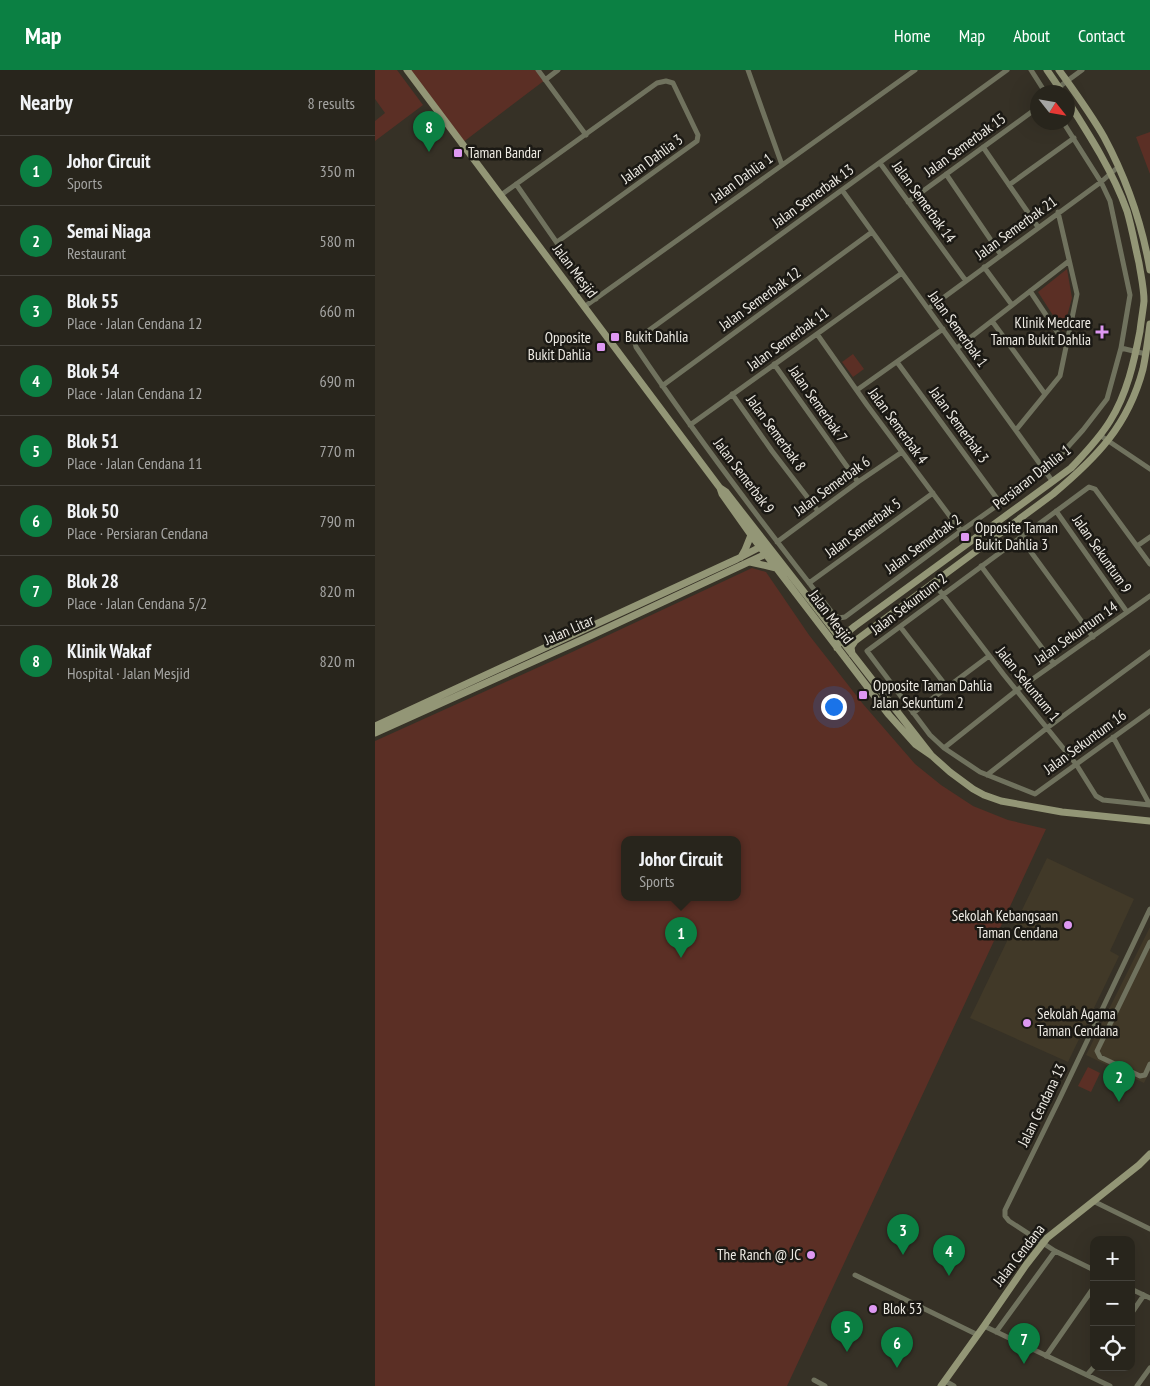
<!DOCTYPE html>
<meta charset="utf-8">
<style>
:root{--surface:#28251c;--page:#302d25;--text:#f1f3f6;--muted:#a5a5a3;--line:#44423b;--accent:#0b8043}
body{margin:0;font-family:"PT Sans Narrow",sans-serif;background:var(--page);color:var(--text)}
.controls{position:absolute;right:15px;bottom:15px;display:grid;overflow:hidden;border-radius:10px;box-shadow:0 5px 20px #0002}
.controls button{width:45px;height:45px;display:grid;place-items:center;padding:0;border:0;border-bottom:1px solid var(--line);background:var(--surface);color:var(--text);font:25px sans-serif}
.compass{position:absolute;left:655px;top:15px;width:45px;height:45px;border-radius:50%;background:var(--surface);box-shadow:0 5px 20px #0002;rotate:121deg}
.you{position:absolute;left:458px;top:636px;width:18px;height:18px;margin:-12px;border:4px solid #fff;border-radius:50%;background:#1a73e8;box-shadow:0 0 0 8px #1a73e833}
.badge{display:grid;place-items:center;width:32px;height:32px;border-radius:50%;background:var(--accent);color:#fff;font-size:16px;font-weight:700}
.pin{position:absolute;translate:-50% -41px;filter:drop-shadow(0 1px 2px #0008)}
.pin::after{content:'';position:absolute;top:26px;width:18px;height:15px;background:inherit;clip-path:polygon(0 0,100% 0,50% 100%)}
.popup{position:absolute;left:246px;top:766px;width:120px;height:65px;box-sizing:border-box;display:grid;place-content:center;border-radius:10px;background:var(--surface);filter:drop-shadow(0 1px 4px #0005);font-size:16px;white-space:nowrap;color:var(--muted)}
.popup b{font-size:19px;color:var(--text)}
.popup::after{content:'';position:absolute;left:50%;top:100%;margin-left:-10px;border:10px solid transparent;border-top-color:var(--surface)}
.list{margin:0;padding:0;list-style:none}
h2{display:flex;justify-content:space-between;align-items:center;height:65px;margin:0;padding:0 20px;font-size:21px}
h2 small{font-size:16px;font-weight:400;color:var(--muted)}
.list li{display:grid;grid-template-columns:32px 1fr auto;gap:15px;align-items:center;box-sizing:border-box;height:70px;padding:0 20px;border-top:1px solid var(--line)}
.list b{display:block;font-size:19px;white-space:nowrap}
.list p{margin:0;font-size:16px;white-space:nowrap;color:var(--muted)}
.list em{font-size:16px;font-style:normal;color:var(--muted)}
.icon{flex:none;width:28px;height:28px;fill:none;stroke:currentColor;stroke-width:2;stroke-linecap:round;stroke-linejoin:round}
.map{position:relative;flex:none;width:775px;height:1316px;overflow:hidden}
header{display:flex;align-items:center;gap:30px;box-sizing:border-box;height:70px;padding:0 25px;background:var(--accent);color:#fff}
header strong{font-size:24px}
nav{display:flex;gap:28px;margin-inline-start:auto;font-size:18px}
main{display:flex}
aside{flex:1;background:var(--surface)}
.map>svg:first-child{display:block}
.built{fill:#413928}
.green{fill:#5b2f25;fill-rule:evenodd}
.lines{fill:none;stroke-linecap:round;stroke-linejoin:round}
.street{stroke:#70725e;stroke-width:5}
.secondary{stroke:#939676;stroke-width:7}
.poi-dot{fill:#de98f2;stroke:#1b1914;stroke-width:2}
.labels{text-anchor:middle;stroke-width:5;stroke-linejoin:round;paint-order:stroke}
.street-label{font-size:15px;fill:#eeebe4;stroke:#1b1914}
.poi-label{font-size:15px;fill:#eeebe4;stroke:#1b1914;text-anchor:start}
</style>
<header>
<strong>Map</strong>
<nav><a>Home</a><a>Map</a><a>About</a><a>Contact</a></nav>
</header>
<main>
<aside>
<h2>Nearby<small>8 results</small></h2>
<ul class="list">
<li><span class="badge">1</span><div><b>Johor Circuit</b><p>Sports</p></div><em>350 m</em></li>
<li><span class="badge">2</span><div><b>Semai Niaga</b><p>Restaurant</p></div><em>580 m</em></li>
<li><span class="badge">3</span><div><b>Blok 55</b><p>Place · Jalan Cendana 12</p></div><em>660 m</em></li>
<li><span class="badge">4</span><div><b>Blok 54</b><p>Place · Jalan Cendana 12</p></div><em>690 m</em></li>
<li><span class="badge">5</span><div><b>Blok 51</b><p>Place · Jalan Cendana 11</p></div><em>770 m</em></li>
<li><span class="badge">6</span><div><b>Blok 50</b><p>Place · Persiaran Cendana</p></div><em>790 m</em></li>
<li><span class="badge">7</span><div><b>Blok 28</b><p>Place · Jalan Cendana 5/2</p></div><em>820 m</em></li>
<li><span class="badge">8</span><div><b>Klinik Wakaf</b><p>Hospital · Jalan Mesjid</p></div><em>820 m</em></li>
</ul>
</aside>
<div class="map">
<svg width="775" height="1316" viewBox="0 0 775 1316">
<rect width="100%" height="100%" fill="#363126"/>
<path class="built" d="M672,788l87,41 -24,52 9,5 -51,106 -98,-44z
M775,857v144l-6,12 -58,-28z"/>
<path class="green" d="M0,0h22l26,35 -48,36v-20l10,-8 -10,-14z
M32,0h131l7,10 -83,63z
M775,62v42l-14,-37z
M692,199l5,29 -9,33 -25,-39z
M478,284l11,15 -11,8 -11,-15z
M377,498l14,4 43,63 54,69 52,60 26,21 32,21 35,14 38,9 -259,557h-412v-645l195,-88zM250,769h112v58h-112z
M713,997l12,6 -9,19 -13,-6z"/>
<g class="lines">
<path class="street" d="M163,0l48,65
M373,0l34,95
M632,0l-370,269 -2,4 1,4c62,92 129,180 198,268l5,3 6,-1 116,-86 85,-60 37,-41 24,-31 14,-51 9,-53 -20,-94 -9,-19 -38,-60
M656,0l14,22
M170,10l13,-10
M684,17l23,-17
M608,77l55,80
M505,93l86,118
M571,104l55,81
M141,114l80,115
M634,115l65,-47
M467,120l211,292
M126,125l156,-112 9,-2 7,2 25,52 -1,6 -140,101
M533,132l129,-94
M609,197l28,38
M655,221l36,54
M209,237l331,-237
M553,239l173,-127 17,-15
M617,251l53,73
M442,264l50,71 94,126
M582,278l112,-87
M746,278l25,6
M522,292l104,142
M399,294l84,118
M287,316l210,-154
M482,320l86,-61
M357,324l40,57 46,60
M315,355l212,-152
M641,360l44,-54 17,-82 -19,-82
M726,366l49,33
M681,441l71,101
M645,467l73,100
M402,472l81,-60 44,-30
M762,476l13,-9
M775,494l-55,-75 -6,-2 -222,164 63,84 14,13 36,24 55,22 115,-83
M606,496l73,98
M558,512l71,93 72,89 20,32 7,4 47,5
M434,513l124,-90
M527,559l45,58
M538,643l76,-57
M738,667l37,68
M569,678l73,-58 133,-94
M612,705l60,-47 103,-76
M775,872l-53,109 3,6 40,19 5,-1 5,-11
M718,1131l57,28
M719,1200l-39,-19 -46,-30 -4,-5v-6l54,-110 91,-191
M480,1205l123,60
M756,1219l19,9
M756,1244l13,-19
M609,1256l126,60
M621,1262l59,-81
M671,1286l48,-69
M712,1305l7,-8
M439,1310l11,6
M570,1311l9,5
M762,1316l13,-18"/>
<path class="secondary" d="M32,0l313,418 6,4 205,263
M672,0l15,22
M684,0c15,21 32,44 45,67 22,41 38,87 46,133
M345,418l2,6 29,41 138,180 26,29 16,11 19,17 23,17 11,6 17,6 61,11 88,9
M366,487l4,-7 6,-15
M375,492l26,6
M462,578l3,-10 15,-12 216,-158c14,-15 28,-29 39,-47 17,-27 24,-59 30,-90 1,-10 3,-20 4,-30 0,-13 -3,-25 -5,-38 -4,-17 -7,-35 -12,-52 -14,-39 -37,-75 -60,-111
M477,584l-1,-7 4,-6 198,-147c43,-36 75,-68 90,-125 3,-14 5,-30 7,-45
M0,656l362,-167 25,-13
M0,663l215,-97 178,-83
M566,1316l43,-60 42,-61 21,-27 92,-73 11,-11"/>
</g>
<g class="poi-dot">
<rect x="78" y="78" width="10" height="10" rx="2.5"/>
<path d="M724.5 254.5h5v5h5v5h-5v5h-5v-5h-5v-5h5z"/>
<rect x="235" y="262" width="10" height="10" rx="2.5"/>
<rect x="221" y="272" width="10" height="10" rx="2.5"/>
<rect x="585" y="462" width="10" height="10" rx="2.5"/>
<rect x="483" y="620" width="10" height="10" rx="2.5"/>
<circle cx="693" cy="855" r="5"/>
<circle cx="652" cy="953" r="5"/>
<circle cx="436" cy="1185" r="5"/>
<circle cx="498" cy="1239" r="5"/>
</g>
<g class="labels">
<g class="street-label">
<text transform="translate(590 75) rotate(-36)" y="5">Jalan Semerbak 15</text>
<text transform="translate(277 89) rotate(-36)" y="5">Jalan Dahlia 3</text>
<text transform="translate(367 108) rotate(-36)" y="5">Jalan Dahlia 1</text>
<text transform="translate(438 126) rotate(-36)" y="5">Jalan Semerbak 13</text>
<text transform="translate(549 132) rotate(54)" y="5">Jalan Semerbak 14</text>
<text transform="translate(641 158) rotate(-36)" y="5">Jalan Semerbak 21</text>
<text transform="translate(200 201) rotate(53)" y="5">Jalan Mesjid</text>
<text transform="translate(385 229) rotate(-36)" y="5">Jalan Semerbak 12</text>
<text transform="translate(583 259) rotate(54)" y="5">Jalan Semerbak 1</text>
<text transform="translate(413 269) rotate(-36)" y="5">Jalan Semerbak 11</text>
<text transform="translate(443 334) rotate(55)" y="5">Jalan Semerbak 7</text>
<text transform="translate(584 355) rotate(54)" y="5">Jalan Semerbak 3</text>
<text transform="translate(523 356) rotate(54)" y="5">Jalan Semerbak 4</text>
<text transform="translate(401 363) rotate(54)" y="5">Jalan Semerbak 8</text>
<text transform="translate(369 406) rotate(53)" y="5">Jalan Semerbak 9</text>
<text transform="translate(657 407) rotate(-38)" y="5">Persiaran Dahlia 1</text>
<text transform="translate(457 416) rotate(-36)" y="5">Jalan Semerbak 6</text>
<text transform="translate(488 458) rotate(-36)" y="5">Jalan Semerbak 5</text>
<text transform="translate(548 474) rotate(-36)" y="5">Jalan Semerbak 2</text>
<text transform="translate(727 484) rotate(55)" y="5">Jalan Sekuntum 9</text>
<text transform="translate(534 534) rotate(-37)" y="5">Jalan Sekuntum 2</text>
<text transform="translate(456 547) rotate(53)" y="5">Jalan Mesjid</text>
<text transform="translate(194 560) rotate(-24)" y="5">Jalan Litar</text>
<text transform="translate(701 563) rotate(-35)" y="5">Jalan Sekuntum 14</text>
<text transform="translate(653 614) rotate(51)" y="5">Jalan Sekuntum 1</text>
<text transform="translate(710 672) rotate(-36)" y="5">Jalan Sekuntum 16</text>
<text transform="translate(667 1035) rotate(-64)" y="5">Jalan Cendana 13</text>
<text transform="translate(644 1185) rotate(-52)" y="5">Jalan Cendana</text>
</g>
<g class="poi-label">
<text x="93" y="88">Taman Bandar</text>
<text x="716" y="258" text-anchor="end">Klinik Medcare<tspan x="716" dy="17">Taman Bukit Dahlia</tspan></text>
<text x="250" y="272">Bukit Dahlia</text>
<text x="216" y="273" text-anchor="end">Opposite<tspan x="216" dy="17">Bukit Dahlia</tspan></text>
<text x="600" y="463">Opposite Taman<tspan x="600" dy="17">Bukit Dahlia 3</tspan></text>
<text x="498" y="621">Opposite Taman Dahlia<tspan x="498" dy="17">Jalan Sekuntum 2</tspan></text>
<text x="683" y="851" text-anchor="end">Sekolah Kebangsaan<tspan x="683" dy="17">Taman Cendana</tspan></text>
<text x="662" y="949">Sekolah Agama<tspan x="662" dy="17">Taman Cendana</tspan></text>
<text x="426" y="1190" text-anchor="end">The Ranch @ JC</text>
<text x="508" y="1244">Blok 53</text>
</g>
</g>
</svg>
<div class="controls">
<button>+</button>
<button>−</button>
<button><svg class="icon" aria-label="locate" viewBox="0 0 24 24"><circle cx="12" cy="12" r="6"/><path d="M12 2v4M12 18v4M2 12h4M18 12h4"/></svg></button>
</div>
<svg class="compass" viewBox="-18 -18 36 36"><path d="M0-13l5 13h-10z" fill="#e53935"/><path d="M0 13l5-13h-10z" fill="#a5a5a3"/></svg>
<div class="you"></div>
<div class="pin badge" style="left:306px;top:888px">1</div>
<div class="popup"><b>Johor Circuit</b>Sports</div>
<div class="pin badge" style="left:744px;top:1032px">2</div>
<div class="pin badge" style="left:528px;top:1185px">3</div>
<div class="pin badge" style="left:574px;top:1206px">4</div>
<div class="pin badge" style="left:472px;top:1282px">5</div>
<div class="pin badge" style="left:522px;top:1298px">6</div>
<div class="pin badge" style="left:649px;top:1294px">7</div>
<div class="pin badge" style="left:54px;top:82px">8</div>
</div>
</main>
